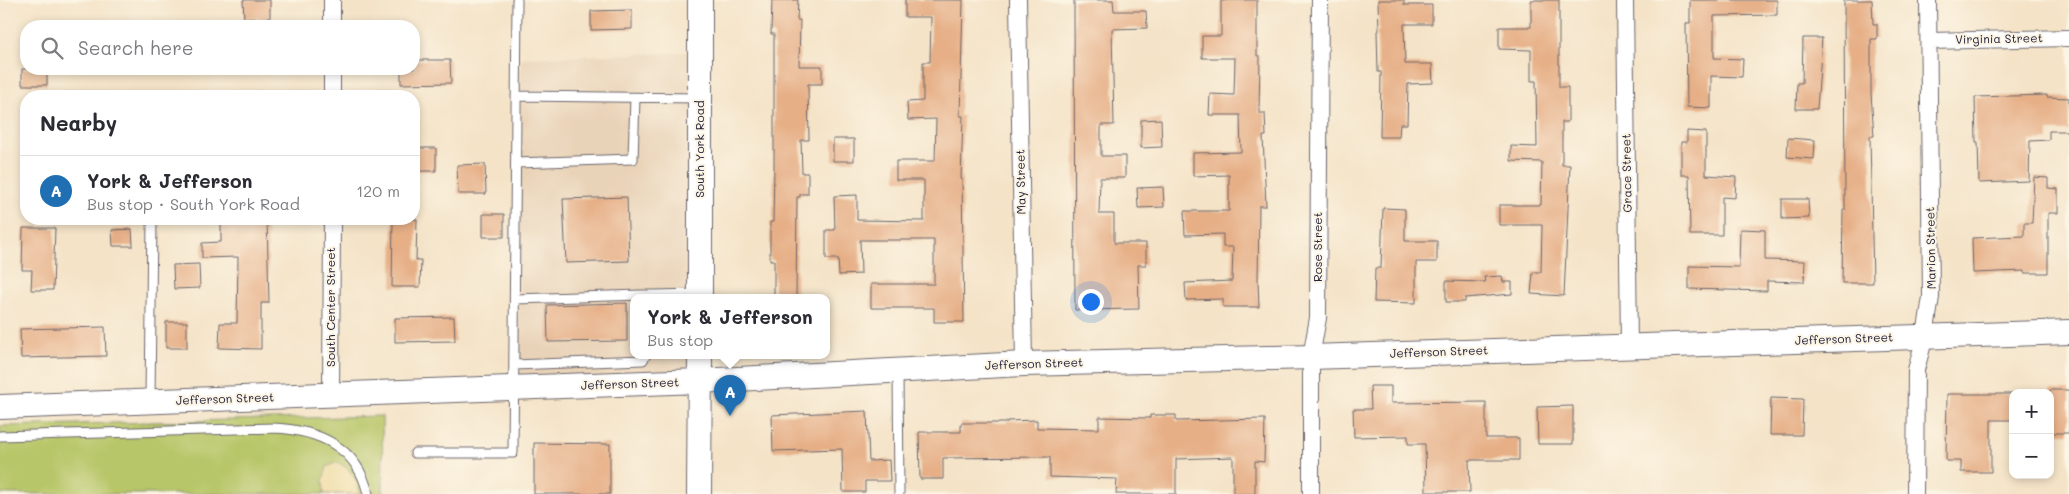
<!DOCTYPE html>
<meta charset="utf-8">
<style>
:root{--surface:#fff;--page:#f7f7f7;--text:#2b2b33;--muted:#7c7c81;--line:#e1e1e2;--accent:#1f6fb2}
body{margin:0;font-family:Mali,sans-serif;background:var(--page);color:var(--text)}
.controls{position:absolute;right:15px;bottom:15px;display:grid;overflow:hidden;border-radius:10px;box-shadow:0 2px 8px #0003}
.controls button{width:45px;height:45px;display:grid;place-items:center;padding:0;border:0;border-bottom:1px solid var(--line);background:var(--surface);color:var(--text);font:25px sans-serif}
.you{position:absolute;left:1090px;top:301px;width:18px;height:18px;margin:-12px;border:4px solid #fff;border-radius:50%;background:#1a73e8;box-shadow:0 0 0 8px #1a73e833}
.badge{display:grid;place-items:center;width:32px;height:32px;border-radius:50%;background:var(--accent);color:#fff;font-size:16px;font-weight:700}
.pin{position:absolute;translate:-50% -41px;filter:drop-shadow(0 1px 2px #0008)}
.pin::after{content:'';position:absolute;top:26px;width:18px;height:15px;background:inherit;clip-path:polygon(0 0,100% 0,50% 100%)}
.popup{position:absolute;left:630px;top:294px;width:200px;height:65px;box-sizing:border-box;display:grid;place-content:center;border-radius:10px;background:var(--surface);filter:drop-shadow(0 1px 4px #0005);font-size:16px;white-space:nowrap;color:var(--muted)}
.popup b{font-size:19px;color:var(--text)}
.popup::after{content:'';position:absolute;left:50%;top:100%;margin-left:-10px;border:10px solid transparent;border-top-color:var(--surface)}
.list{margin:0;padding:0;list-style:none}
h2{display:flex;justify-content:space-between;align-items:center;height:65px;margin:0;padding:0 20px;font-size:21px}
h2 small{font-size:16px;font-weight:400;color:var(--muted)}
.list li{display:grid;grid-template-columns:32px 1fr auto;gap:15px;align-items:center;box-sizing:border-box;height:70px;padding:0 20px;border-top:1px solid var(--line)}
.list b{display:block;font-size:19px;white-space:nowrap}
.list p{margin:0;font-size:16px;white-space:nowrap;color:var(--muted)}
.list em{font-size:16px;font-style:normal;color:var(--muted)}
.icon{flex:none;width:28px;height:28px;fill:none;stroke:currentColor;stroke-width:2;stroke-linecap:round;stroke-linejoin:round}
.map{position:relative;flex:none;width:2069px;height:494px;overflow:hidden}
.search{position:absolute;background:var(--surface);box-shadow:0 2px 8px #0003;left:20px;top:20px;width:400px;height:55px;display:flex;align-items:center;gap:12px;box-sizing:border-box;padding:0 18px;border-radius:20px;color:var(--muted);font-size:19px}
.panel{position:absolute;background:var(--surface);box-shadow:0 2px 8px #0003;left:20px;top:90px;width:400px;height:135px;border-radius:20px}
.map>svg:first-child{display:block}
.built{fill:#e9d3b8}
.green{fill:#b7c668;stroke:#6c7452}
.sand{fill:#eeda9e;stroke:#887e6c}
.building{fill:#e6af86}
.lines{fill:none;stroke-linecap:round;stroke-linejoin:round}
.lane-casing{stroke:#6c666c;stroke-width:11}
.street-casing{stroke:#6c666c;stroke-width:18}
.secondary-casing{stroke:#6c666c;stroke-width:26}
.lane{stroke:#fff;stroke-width:9}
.street{stroke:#fff;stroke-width:16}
.secondary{stroke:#fff;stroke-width:24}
.labels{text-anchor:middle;stroke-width:4;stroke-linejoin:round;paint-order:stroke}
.street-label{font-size:12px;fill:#22223b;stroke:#fcf5e5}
</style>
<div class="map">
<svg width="2069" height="494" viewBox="0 0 2069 494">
<rect width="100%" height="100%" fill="#fcf5e5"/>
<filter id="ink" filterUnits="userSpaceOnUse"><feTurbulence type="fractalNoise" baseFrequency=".02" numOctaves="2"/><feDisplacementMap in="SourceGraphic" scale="10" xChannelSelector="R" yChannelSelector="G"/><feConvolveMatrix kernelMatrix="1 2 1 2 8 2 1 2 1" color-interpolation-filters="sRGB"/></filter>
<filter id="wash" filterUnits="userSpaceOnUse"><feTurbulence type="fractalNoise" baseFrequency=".0096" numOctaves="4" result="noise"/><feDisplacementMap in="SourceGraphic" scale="20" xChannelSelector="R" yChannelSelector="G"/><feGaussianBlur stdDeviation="1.12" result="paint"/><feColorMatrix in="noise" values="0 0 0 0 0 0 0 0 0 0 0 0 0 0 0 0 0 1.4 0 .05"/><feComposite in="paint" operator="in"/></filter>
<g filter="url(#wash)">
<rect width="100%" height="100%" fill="#f4e3c7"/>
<path class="built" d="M696,52v245h-62v58h61v19l-177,8 3,-324z"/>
<path class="green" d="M382,416l1,78h-383v-68z"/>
<path class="sand" d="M337,462c13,6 21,17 23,32h-36l-1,-14 4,-13z"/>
<g id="blocks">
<path class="building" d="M243,0h27v18l-26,1z
M772,0h26l-1,20h3l-1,46h23v18h-14l1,56h-8l1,33h6v21h-8v3h-3l-1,100h-22v-37h-4v-38h3l1,-55v-133h-3z
M905,0h58l-3,116h3l-2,63h1l2,143h-30v-14h-63v-24h63v-44h-74l1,34 -22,1 -1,-16h-12v-29h9l-1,-34 23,-1v25l67,1v-41h-28v-19h39l1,-42 -28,1 -1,-18 16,-1v-39h7l1,-45h-26z
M1074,0h39l1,11h32l1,17 -35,1 2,96h-13v31h24v22h-25l-1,36h15v29h32v22h-8l1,44 -64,1z
M1230,0h27v56h3l-1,57h6l1,23h-3l3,70h-7l-1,75 1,26h-36v-8l-37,1 -1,-17 47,-2 1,-34h-10v-13l-38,1 -1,-24h45v-36l-36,1v-23l48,-1 -1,-37h-31l1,-21 24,1 1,-37h-33v-22h19v-35z
M1378,0h26v5h28v19h-28l1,40h27l1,19 -25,1 -1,40h-7l-1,13h-19l1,-65h-3l-1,-41h2z
M1531,0h28v87h9v35h-6v43h8l-6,131 -33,-2 2,-22h8l1,-47h-43v-20h42l1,-43 -31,-1v-15l26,1 -1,-66h-5v-31l-32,-1v-22h32z
M1690,0h87v15l-63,1v42l29,1 -1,18 -31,-1v32l-24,-1 -1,-84h4z
M1844,0h28l1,24h4v15h-6v55l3,42h-4l3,147h-31l1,-73h2z
M632,10v19l-41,1v-19z
M1803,38h19l-5,71h-21l1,-26h5z
M414,60h36l1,23 -50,1v-15h13z
M22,69h25v16h-25z
M2047,95v2l22,1v33h-20v9l-19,1 -1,40 -50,2 -1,-41h-2l-1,-45z
M1161,119l1,28 -21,1v-28z
M1687,131l19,1v43l30,2 -1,21 -13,-1v38h-32l-1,-60h-8v-33h6z
M1788,138l27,2 -1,19 -27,-2z
M833,139h21v22h-21z
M414,148h22v23h-22z
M485,164l1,30h-28l-1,-29z
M2034,177l14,1v10l10,1v24h-10v60h-24v-2l-51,2 -1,-35 52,-2v-13h8z
M1163,187l1,20 -26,1 -1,-20z
M627,197l2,64 -63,2 -3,-64z
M1782,199h26l1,19 -27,1z
M1383,208l22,1v32h32v21h-21v41l-42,-1 1,-34h6z
M483,214h21v23h-21z
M221,219h46l2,84h-8v46l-42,-1 1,-25h17l1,-66 -36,1v-15l19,-1z
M393,219h24l-1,41h5l-1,27h-28z
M23,228h32l-2,62h-22l1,-20h-10z
M132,229l1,17h-20l-1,-16z
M1740,229l25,1v30l40,1 -1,21 -37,-1v10l-78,-2v-23l50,1z
M199,264l1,24 -26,1 -1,-24z
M1502,276l1,6h9v12l-47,4v4h-19v-21l39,1 -1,-5z
M627,303v38l-79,1 -1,-37z
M454,317l1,24 -60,1v-24z
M166,322h21v26h-21z
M105,327l1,29 -85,2 -1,-29z
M1370,386h21v17l95,-1v36h33v22h-50l1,32h-44l-1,-48h-17v-8l-54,1 -1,-28h18z
M2050,390h19v43h-19z
M1947,394h66v26h-22v52h-30v-11h-15z
M1771,398l32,1 -1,36h-32z
M1573,406v38h-35l-1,-37z
M867,411l2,50 20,-1 1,21h-25v11h-22l-1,-43 -69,2 -1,-36z
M1150,415h26v6l89,-2 -1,43 -9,-1v33h-22v-37l-57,2v35h-60l1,-15 -67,-2v-20l-107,1v21h-23l-1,-47h42v-9h46v-2l30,-1v8l62,1v-12l51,1z
M534,443l76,1v50h-76z"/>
</g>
</g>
<g filter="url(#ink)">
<use href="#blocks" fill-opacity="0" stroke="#6c666c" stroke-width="1"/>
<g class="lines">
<g class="lane-casing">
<path id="lane" d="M516,96l184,2
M516,163l117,-4 2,-61
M655,295l45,-1
M515,299l125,-4h15v2
M514,365l129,-5 3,-5
M898,371l1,123
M150,401l2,-182
M0,436l274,-8c44,2 84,19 94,66
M415,453h98l4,-453"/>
</g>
<g class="street-casing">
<path id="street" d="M1018,0l6,364
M1625,0l4,345
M332,26v-26
M1929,41l140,-3
M332,96v-27
M331,396l1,-177
M1311,494v-137l7,-39 2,-318
M1915,494l1,-124 9,-34 6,-39 -3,-297"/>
</g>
<g class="secondary-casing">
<path id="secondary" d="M700,297v-297
M0,407l700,-26 324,-17 287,-7 758,-25
M699,494l1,-139"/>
</g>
<use href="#lane" class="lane"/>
<use href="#street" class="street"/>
<use href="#secondary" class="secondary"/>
</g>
</g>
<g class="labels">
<g class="street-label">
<text transform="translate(1999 39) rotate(-1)" y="4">Virginia Street</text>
<text transform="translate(700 149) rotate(-90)" y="4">South York Road</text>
<text transform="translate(1627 173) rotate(-91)" y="4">Grace Street</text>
<text transform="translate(1021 182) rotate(-91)" y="4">May Street</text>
<text transform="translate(1318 247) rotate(-90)" y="4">Rose Street</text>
<text transform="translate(1931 248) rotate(-91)" y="4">Marion Street</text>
<text transform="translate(331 307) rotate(-90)" y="4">South Center Street</text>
<text transform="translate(1844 339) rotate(-2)" y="4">Jefferson Street</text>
<text transform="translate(1439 352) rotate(-2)" y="4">Jefferson Street</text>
<text transform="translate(1034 364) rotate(-2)" y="4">Jefferson Street</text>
<text transform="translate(630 384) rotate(-2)" y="4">Jefferson Street</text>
<text transform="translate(225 399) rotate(-2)" y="4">Jefferson Street</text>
</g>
</g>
</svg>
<div class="controls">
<button>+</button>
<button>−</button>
</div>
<div class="you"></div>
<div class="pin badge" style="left:730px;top:416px">A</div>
<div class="popup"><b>York &amp; Jefferson</b>Bus stop</div>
<div class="search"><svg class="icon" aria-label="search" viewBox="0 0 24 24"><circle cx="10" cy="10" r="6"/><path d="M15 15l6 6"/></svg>Search here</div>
<section class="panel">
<h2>Nearby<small></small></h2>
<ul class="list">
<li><span class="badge">A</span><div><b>York &amp; Jefferson</b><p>Bus stop · South York Road</p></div><em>120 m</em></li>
</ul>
</section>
</div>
